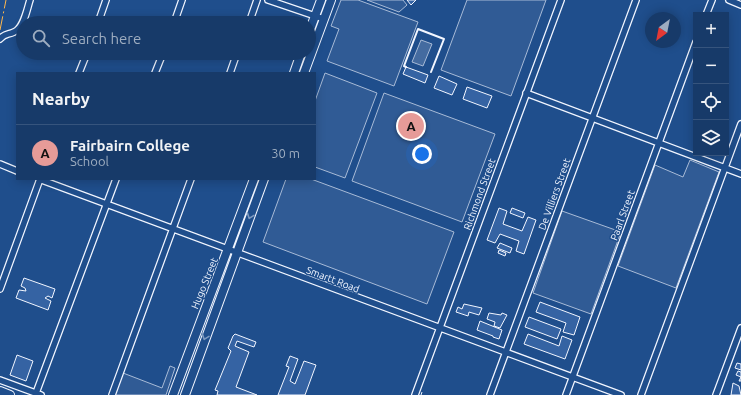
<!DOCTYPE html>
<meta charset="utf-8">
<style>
:root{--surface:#173a69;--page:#244571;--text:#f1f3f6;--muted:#9eadc0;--line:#36547d;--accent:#e69b98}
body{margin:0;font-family:Ubuntu,sans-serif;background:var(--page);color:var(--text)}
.controls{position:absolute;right:12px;top:12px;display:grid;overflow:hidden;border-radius:0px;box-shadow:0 2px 10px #0003}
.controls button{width:36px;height:36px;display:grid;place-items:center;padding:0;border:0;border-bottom:1px solid var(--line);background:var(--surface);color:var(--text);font:20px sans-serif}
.compass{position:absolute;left:645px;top:12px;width:36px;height:36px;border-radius:50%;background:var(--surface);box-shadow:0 2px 10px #0003;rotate:212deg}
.you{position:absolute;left:422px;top:154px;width:14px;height:14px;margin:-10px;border:3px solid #fff;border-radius:50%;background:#1a73e8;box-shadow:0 0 0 6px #1a73e833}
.badge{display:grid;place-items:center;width:26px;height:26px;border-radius:50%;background:var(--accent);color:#111;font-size:13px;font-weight:700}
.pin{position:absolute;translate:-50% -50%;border:2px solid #fff;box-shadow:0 1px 4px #0006}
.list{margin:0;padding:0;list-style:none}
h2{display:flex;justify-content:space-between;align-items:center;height:52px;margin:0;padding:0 16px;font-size:17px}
h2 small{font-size:13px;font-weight:400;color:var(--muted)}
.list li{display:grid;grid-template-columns:26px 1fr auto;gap:12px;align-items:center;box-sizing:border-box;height:56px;padding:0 16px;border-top:1px solid var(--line)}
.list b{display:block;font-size:15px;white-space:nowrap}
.list p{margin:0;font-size:13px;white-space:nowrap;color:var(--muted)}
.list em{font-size:13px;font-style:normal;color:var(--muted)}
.icon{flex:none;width:22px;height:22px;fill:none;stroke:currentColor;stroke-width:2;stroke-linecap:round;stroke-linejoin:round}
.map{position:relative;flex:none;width:741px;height:395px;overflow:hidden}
.search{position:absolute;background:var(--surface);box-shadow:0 2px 10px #0003;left:16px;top:16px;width:300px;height:44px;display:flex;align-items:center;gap:10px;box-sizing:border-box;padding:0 14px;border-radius:22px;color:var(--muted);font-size:15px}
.panel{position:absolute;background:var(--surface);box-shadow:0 2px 10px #0003;left:16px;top:72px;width:300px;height:108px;border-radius:0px}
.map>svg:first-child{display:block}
.built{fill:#305b95;stroke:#a8bbd7}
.water{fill:#446ba0;stroke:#a8bbd7}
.building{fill:#3563a3;stroke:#f2f6ff}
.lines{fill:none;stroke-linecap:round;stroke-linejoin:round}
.street-casing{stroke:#f2f6ff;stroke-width:8}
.secondary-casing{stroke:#f2f6ff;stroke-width:10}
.street{stroke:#1f4e8c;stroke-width:5.5}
.secondary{stroke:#1f4e8c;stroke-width:8}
.fence{stroke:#f2f6ff;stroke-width:1;stroke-dasharray:5 2;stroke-linecap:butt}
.wall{stroke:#f2f6ff;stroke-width:2}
.power{stroke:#ffb74d;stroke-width:1;stroke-dasharray:14 3 2 3;stroke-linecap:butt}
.oneway{stroke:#7e9ac0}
.labels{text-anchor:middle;stroke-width:3;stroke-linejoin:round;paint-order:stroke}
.street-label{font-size:10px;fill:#f2f6ff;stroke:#1f4e8c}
</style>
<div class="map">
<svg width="741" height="395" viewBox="0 0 741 395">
<rect width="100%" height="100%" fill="#1f4e8c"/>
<path class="built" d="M341,0h17l60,22 -24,64 -67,-25 12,-32 -8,-3z
M367,0h36l4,5 -8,7z
M467,0h79l-35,96 -70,-26z
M325,73l52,20 -32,85 -30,-11v-66z
M384,93l111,41 -33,88 -110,-41z
M690,160l29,12 -43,116 -58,-22 37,-101 28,12z
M286,179h25l143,53 -27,72 -164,-62z
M562,211l59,21 -30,82 -58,-21z
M170,366l5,2 -9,27h-51l8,-22 39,15z"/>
<path class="water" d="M421,40l11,4 -9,22 -11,-4z"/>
<path class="building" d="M407,0h9l-5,5z
M406,67l22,8 -3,8 -22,-9z
M439,76l18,8 -5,11 -18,-7z
M467,87l25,9 -5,12 -24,-9z
M499,208l8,3 -4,13 19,7 6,-14 8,3 -12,34 -8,-3 3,-10 -19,-7 -5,9 -8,-3z
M512,208l13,5 -2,5 -13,-5z
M500,243l12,5 -2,5 -13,-5z
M499,250l7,3 -1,3 -7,-3z
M24,278l31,11 -3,9 -4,-2 -3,2 6,3 -3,9 -32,-12 3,-8 7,1 -1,-3 -4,-2z
M540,302l40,15 -6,18 -11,-3 3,-9 -30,-11z
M464,304l18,4 -3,7 -10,-3 -1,4 -12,-4 2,-5 4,2z
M489,313l12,2 1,-2 5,2 -7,13 -6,-2 1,-4 -8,-3z
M529,317l32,12 -4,10 -32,-12z
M480,321l22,9 -3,9 -6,-2v-1l-16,-6z
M235,334l21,8 -2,5 -17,-6 -2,5 14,6 -13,35 21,8h-40l1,-4 -3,-1 16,-39 -3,-3 5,-12z
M528,334l31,12 3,-10 10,4 -7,19 -41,-15z
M17,355l16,6 -7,20 -16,-6z
M290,356l8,3 -8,22 5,3 9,-23 12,4 -11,30h-27l11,-28 -3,-1z
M737,363l4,1v6l-6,-2z
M738,371l3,1v9h-2l2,-4 -5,-2z
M733,383l6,3 2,9h-10z"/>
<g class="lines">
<g class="street-casing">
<path id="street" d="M268,0l56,19
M729,0l12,5
M706,15l6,-15
M98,23l8,-23
M174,23l8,-23
M249,23l8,-23
M0,39c5,-6 8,-4 14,-7 10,-4 13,-23 16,-32
M79,73l8,-20
M155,73l8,-20
M230,73l7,-20
M526,93l215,81
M0,164l17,7
M39,179l582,216
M0,289l40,-110
M0,380l41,15
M36,393l80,-214
M112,395l79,-216
M415,395l146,-395
M490,395l146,-395
M566,395l130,-353
M641,395l100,-271
M716,395l25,-67"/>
</g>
<g class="secondary-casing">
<path id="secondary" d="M309,32l12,-32
M294,73l7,-20
M304,73l27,-73
M0,391l10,4
M173,395l81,-216
M185,395l79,-216"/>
</g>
<use href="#street" class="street"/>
<use href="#secondary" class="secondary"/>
<path class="fence" d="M421,395l1,-3"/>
<path class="wall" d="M406,67l-2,-1 14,-37 26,10 -13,33"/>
<path class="power" d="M0,30l6,-30"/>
</g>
<defs><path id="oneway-chevron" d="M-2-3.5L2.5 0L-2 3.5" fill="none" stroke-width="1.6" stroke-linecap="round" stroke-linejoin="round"/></defs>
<g class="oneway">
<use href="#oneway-chevron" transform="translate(250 216) rotate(110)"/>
<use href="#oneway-chevron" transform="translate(205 337) rotate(110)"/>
</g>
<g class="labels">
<g class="street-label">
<text transform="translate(479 194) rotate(-70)" y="4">Richmond Street</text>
<text transform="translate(554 194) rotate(-70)" y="4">De Villiers Street</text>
<text transform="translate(622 215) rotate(-70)" y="4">Paarl Street</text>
<text transform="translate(333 279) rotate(21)" y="4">Smartt Road</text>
<text transform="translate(204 283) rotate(-68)" y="4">Hugo Street</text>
</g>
</g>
</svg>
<div class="controls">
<button>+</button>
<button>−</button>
<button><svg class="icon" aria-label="locate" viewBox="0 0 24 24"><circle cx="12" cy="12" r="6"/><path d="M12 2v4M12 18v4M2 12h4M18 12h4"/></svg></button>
<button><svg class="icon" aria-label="layers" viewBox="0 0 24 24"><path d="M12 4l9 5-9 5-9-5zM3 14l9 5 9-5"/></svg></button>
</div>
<svg class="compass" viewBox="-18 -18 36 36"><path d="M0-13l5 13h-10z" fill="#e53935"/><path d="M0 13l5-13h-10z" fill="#9eadc0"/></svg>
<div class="you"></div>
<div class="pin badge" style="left:411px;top:126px">A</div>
<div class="search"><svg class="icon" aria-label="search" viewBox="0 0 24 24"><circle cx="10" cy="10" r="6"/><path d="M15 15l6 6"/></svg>Search here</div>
<section class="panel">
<h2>Nearby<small></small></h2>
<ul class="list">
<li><span class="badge">A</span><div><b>Fairbairn College</b><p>School</p></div><em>30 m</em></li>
</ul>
</section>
</div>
